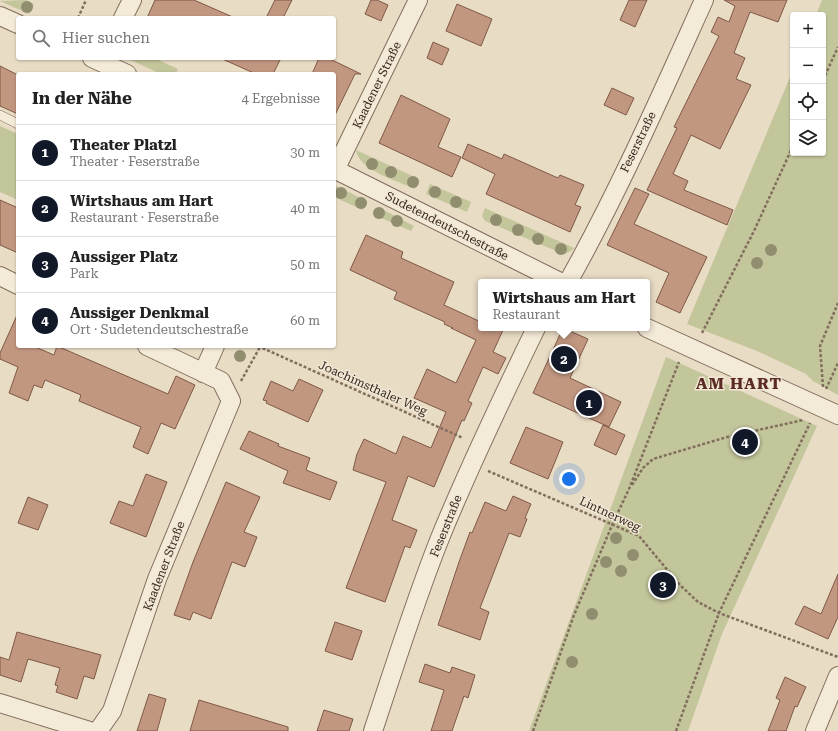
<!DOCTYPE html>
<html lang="de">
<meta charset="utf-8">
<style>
:root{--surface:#fff;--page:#f6f6f6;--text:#222;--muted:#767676;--line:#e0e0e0;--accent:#111827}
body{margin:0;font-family:"Roboto Serif",serif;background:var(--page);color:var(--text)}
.controls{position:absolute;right:12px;top:12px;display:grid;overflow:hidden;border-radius:4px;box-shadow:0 1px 3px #0004}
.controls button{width:36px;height:36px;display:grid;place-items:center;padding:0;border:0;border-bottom:1px solid var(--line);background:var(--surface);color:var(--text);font:20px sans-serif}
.you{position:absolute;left:569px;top:479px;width:14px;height:14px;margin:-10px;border:3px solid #fff;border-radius:50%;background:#1a73e8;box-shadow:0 0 0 6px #1a73e833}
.badge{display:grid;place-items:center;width:26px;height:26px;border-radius:50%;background:var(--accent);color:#fff;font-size:13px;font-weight:700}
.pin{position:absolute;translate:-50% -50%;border:2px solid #fff;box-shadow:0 1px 4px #0006}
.popup{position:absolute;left:478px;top:279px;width:172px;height:52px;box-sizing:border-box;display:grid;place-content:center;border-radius:4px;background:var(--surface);filter:drop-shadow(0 1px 3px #0005);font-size:13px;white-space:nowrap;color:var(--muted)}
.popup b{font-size:15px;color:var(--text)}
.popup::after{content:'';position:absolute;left:50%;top:100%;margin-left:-8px;border:8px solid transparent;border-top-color:var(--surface)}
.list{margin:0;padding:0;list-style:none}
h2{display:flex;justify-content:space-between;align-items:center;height:52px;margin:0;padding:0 16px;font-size:17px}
h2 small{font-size:13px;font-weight:400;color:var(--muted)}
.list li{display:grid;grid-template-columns:26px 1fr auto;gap:12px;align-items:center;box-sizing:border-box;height:56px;padding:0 16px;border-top:1px solid var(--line)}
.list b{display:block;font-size:15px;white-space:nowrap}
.list p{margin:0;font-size:13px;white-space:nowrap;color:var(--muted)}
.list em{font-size:13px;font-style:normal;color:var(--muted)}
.icon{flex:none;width:22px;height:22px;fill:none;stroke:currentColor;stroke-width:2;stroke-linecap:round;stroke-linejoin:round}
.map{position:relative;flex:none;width:838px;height:731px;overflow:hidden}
.search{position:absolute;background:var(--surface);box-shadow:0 1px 3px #0004;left:16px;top:16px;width:320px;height:44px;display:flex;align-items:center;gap:10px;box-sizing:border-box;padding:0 14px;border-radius:4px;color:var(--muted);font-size:15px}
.panel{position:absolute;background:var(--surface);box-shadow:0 1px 3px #0004;left:16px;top:72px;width:320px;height:276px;border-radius:4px}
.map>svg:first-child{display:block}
.green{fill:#c3c59b}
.building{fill:#c29780;stroke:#7e5946}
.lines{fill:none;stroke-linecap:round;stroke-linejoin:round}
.service-casing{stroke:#826e5d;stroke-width:10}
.minor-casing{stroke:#826e5d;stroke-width:20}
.path{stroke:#826e5d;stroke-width:2.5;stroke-dasharray:3 2;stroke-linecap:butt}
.service{stroke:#f4ead8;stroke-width:9}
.minor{stroke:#f4ead8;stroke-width:18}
.tree{fill:#908e6f}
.labels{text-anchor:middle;stroke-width:3;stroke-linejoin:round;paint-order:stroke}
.street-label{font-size:12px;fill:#342820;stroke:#f1e7d4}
.district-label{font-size:16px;font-weight:bold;letter-spacing:1px;fill:#5b2c24;stroke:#f1e7d4}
</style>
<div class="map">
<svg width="838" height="731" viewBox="0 0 838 731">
<rect width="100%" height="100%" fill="#e9dcc5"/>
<path class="green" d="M26,0l8,4 -5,10 -29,-13z
M822,0h16v395l-25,-14 -7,-7 -49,-23 -70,-27 106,-254v83h30v-138h-7z
M126,58h28l24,11 -2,5h-15z
M0,126l18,8v66l-18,-8z
M356,150l63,29 -4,10c-17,-8 -57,-19 -59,-39z
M430,184l41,18 -4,10 -41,-18z
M334,185l33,16 -4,9 -29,-13z
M380,208l34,18 -3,5 -37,-16 2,-6z
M485,208l89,40c-6,7 -11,6 -19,4l-1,-2 -69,-29 -3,-5z
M666,357l151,69 -95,208 -34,97h-159z"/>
<path class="building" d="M155,0h39l41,18h-88z
M275,0h17l-9,18h-17z
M371,0h6l11,5 -7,16 -16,-7z
M629,0h18l-12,27 -15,-7z
M724,0h63l-9,22 -28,-10 -16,41 11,5 -9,21 15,6 -31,64 -29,-14 -18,39 15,7 -4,9 49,20 -6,15 -80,-35 30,-62 -3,-1 45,-91 -8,-4 7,-15 11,5 6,-16z
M457,4l35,15 -11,27 -35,-15z
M433,42l16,7 -7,16 -15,-7z
M220,58h61l-8,16h-17z
M319,58h9l33,16h-6l-21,43v-43h-22z
M0,66l18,9v39l-18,-8z
M612,88l22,10 -8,17 -22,-10z
M401,95l49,24 -12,28 23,10 -9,20 -73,-34z
M468,144l34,15 2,-5 54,24 2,-3 24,10 -9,20 6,2 -11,25 -84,-38 9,-20 -33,-16z
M635,188l14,6 -15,30 73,33 -27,56 -24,-11 13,-29 -62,-28z
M0,200l18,8v45l-18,-8z
M366,235l37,17 -2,6 53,24 -10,23 37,17v6h23l-11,24 13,6 -8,16 -15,-7 -15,34 4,2 -8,18 -2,-1 -28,67 -26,-11 -16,44 25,10 -7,18 -5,-2 -20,56 -39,-14 40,-106 -33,-12 4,-16 7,-15 32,15 7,-18 28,12 15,-36 -32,-14 13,-29 29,14 20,-43 -25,-12h2l-9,-4 1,-2 -51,-23 3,-7 -47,-22z
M18,313v33h15l21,9 3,-9 111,48 8,-18 19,9 -20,44 -14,-6 -13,31 -15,-7 8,-20 -62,-26 2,-6 -36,-15 -3,8 -8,-3 -6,16 -19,-8 9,-26 -18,-8v-6z
M563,328l25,11 -18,39 51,24 -12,25 -76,-34z
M299,379l24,11 -15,32 -42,-19 1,-2 -4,-1 8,-19 22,10z
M603,425l22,10 -9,20 -22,-10z
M526,427l37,15 -15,37 -38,-16z
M249,431l30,13 -1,2 32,12 -4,12 31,12 -7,18 -47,-17 5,-12 -48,-22z
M146,474l21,8 -21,55 -36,-14 9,-22 14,5z
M226,482l34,15 -16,35 13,5 -12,30 -13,-5 -21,57 -18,-7 -3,8 -16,-5 19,-53z
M513,496l18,8 -6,14 2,1 -7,18 -11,-4 -29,75 9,4 -9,28 -42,-15 21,-63 11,-30 2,1 13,-31 21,9z
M28,497l20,8 -10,25 -20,-7z
M838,574v43l-10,22 -33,-15 9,-18 17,8z
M335,622l27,9 -10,29 -27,-9z
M17,632l84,23 -7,24 -10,-3 -7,23 -21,-7 2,-6 -3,-1 5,-17 -32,-9 -7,23 -21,-7v-18l9,3z
M425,664l25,9 2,-6 23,8 -7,23 -4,-2 -12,35h-21l13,-41 -25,-8z
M785,677l21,10 -9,20 -2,-1 -9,25h-18l12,-31 -4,-2z
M149,694l17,5 -9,32h-20z
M199,700l89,27v4h-98z
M324,710l29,9 -4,12h-32z"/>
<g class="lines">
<g class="service-casing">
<path id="service" d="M0,115l18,9"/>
</g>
<g class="minor-casing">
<path id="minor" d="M0,16l18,8
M123,18l9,-18
M92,58l35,16
M334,169l226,113
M335,170l83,-170
M0,276l18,9
M568,282c51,-91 93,-187 136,-282
M647,328l191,87
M203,373l12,-27
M0,703l90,28
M98,731l14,-20 45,-132 74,-178 -10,-20 -74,-35
M373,731c22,-66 43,-134 69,-198 29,-70 61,-137 94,-205
M815,731l23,-55"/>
</g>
<path class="path" d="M78,18l8,-18
M76,74l1,-1
M823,80l15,-33
M702,333l52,-102 39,-85
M258,346l205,92
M241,381l19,-34
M823,387l-3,-41 18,-43
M826,389l12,-26
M488,471l151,65 41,49 18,17 21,11 119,44
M632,485l11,-17 10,-9 74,-22 76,-17
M533,731l41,-116 39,-92 16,-34 50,-127
M676,731l43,-118 91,-190"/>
<use href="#service" class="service"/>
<use href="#minor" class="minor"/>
</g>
<g class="tree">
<circle cx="27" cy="7" r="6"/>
<circle cx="372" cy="164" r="6"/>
<circle cx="391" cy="172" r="6"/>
<circle cx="413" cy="182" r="6"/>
<circle cx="435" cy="192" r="6"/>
<circle cx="341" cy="193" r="6"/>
<circle cx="456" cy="202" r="6"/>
<circle cx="361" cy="203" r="6"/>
<circle cx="379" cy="213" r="6"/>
<circle cx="496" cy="220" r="6"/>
<circle cx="397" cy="221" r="6"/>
<circle cx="518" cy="230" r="6"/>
<circle cx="538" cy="239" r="6"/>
<circle cx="561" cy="249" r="6"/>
<circle cx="771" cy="250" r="6"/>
<circle cx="757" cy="263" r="6"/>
<circle cx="240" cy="356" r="6"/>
<circle cx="616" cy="538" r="6"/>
<circle cx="633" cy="555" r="6"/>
<circle cx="606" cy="562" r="6"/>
<circle cx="621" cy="571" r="6"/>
<circle cx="592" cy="614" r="6"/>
<circle cx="572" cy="662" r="6"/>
</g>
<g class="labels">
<g class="street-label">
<text transform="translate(377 85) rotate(-64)" y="4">Kaadener Straße</text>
<text transform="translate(638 142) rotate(-64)" y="4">Feserstraße</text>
<text transform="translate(447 226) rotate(27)" y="4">Sudetendeutschestraße</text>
<text transform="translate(373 388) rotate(24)" y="4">Joachimsthaler Weg</text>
<text transform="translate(610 514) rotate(25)" y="4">Lintnerweg</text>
<text transform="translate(446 526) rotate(-68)" y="4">Feserstraße</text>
<text transform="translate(164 566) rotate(-69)" y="4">Kaadener Straße</text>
</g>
<g class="district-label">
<text x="739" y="389">AM HART</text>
</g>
</g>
</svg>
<div class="controls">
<button>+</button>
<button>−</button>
<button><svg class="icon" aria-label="locate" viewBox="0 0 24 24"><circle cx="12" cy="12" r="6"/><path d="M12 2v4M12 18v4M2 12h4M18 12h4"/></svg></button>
<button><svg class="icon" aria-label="layers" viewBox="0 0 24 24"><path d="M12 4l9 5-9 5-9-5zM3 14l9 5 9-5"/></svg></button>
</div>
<div class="you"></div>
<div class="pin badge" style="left:589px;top:403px">1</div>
<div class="pin badge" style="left:564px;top:359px">2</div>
<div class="popup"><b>Wirtshaus am Hart</b>Restaurant</div>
<div class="pin badge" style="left:663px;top:585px">3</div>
<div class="pin badge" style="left:745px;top:442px">4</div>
<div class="search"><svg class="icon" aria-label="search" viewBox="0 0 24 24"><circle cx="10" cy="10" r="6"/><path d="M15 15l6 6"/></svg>Hier suchen</div>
<section class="panel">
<h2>In der Nähe<small>4 Ergebnisse</small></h2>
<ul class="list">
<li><span class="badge">1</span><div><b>Theater Platzl</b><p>Theater · Feserstraße</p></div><em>30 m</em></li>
<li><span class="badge">2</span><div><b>Wirtshaus am Hart</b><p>Restaurant · Feserstraße</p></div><em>40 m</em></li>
<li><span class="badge">3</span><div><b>Aussiger Platz</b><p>Park</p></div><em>50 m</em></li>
<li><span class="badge">4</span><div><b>Aussiger Denkmal</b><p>Ort · Sudetendeutschestraße</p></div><em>60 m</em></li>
</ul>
</section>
</div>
